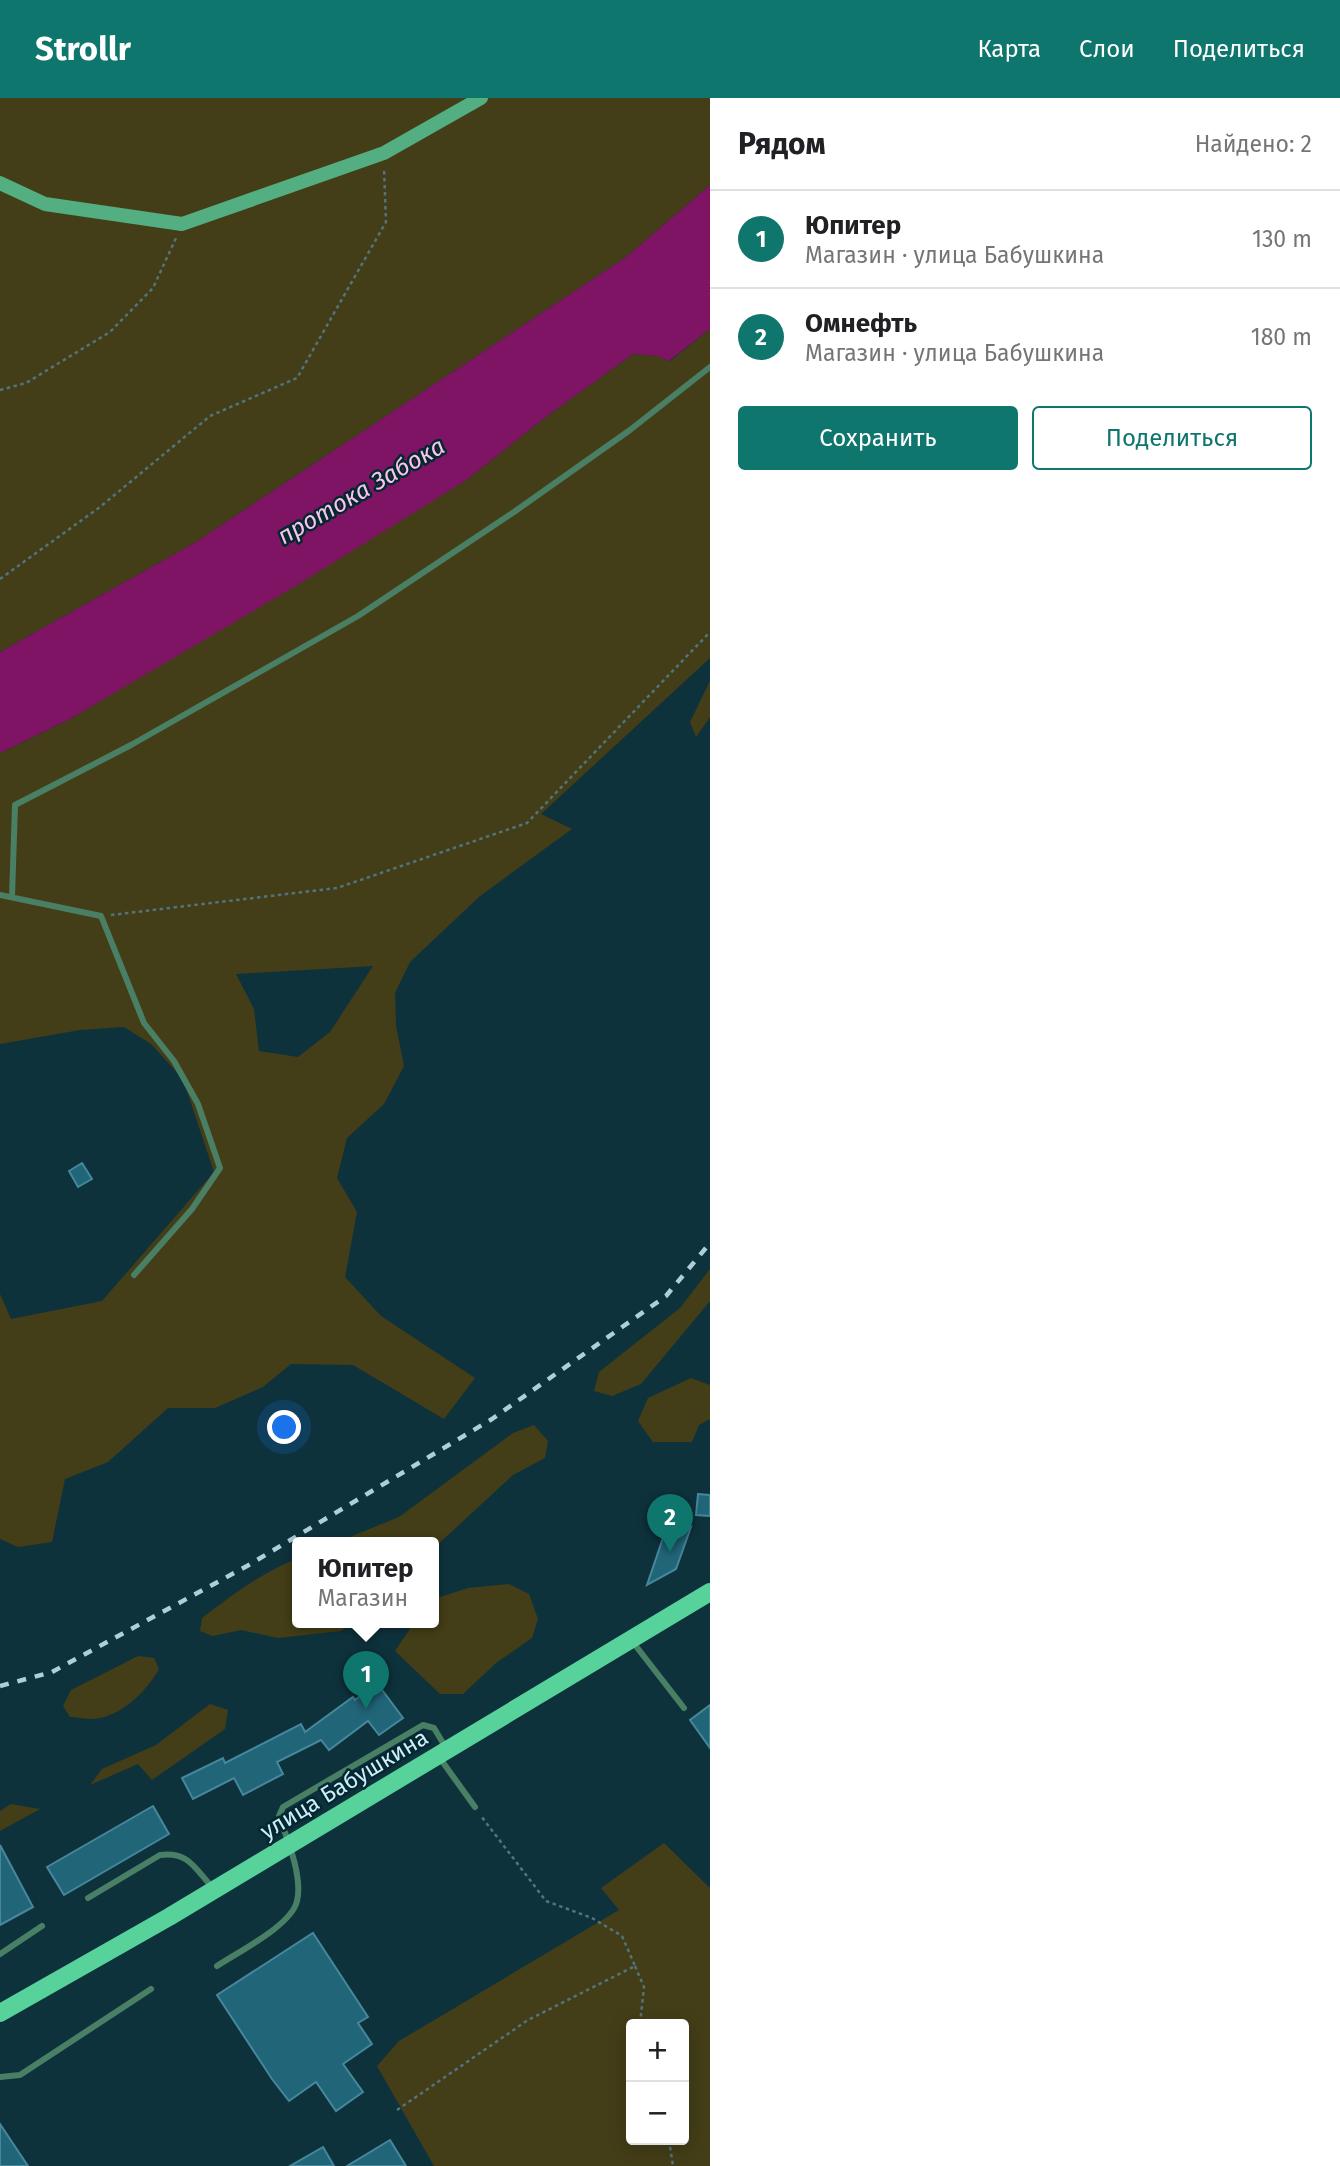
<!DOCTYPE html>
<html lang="ru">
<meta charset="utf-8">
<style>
:root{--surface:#fff;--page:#f6f6f6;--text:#202124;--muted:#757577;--line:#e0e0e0;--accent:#0f766e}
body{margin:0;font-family:"Fira Sans",sans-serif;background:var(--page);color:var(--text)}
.controls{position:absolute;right:21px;bottom:21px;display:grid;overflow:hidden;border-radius:7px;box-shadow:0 4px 18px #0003}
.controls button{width:63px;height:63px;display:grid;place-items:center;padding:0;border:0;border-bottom:2px solid var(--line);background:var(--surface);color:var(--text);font:35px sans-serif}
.you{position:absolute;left:285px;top:1330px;width:24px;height:24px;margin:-18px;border:5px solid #fff;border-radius:50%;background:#1a73e8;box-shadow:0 0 0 10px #1a73e833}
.badge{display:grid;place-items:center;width:46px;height:46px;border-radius:50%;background:var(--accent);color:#fff;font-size:23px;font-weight:700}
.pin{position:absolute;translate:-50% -58px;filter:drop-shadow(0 2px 4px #0008)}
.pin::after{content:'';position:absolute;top:37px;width:24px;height:21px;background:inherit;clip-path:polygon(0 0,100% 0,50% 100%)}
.popup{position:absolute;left:292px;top:1439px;width:147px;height:91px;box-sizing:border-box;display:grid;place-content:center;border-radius:7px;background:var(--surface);filter:drop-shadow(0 2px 5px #0005);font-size:23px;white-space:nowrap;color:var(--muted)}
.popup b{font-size:26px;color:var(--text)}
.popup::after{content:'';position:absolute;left:50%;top:100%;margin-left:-14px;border:14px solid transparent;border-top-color:var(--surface)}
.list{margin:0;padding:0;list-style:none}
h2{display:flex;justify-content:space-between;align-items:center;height:91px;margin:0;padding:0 28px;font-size:30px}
h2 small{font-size:23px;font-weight:400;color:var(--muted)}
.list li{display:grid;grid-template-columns:46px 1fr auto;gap:21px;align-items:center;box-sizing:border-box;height:98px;padding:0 28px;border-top:2px solid var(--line)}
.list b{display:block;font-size:26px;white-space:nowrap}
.list p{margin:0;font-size:23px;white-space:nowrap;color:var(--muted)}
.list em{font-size:23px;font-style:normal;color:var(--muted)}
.actions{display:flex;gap:14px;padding:21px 28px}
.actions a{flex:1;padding:16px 0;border:2px solid var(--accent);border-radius:7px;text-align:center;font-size:24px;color:var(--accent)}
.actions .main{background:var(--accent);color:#fff}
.map{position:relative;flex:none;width:710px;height:2068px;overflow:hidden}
header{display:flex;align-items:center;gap:42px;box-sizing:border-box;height:98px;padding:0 35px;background:var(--accent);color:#fff}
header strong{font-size:33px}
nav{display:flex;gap:38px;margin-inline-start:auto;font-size:24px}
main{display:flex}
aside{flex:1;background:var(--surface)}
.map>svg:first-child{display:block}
.green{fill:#433e17;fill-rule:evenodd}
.water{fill:#7f1464}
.building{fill:#216579;stroke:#46879c;stroke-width:2}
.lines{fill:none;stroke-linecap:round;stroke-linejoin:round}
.path{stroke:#52747e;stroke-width:2.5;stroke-dasharray:3.5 3.5;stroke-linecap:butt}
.lane{stroke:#497f64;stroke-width:6}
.secondary{stroke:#53ae82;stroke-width:14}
.primary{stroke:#57d29a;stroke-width:18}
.rail{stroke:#aecfda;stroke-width:4.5;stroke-dasharray:9 9;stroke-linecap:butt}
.labels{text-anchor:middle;stroke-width:5;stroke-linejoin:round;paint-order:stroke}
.street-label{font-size:23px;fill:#ceeef9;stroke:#032832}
.water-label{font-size:24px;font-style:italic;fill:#fbc4e6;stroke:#032832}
</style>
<header>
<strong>Strollr</strong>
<nav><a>Карта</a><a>Слои</a><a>Поделиться</a></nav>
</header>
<main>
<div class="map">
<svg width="710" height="2068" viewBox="0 0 710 2068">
<rect width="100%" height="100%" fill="#0e323c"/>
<path class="green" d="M0,0h710v87l-84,72 -430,285 -196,110z
M710,231v329l-169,156 31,15 -92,67 -70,66 -15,31 1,33 8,40 -20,38 -37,34 -10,40 20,34 -12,65 36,39 94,62 -31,41 -91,-54 -62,-1 -28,23 -48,21h-47l-60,54 -43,17 -13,63 -34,5 -18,-8v-245l11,25 91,-18 112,-129 -31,-93 -32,-35 -27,-17 -44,3 -80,14v-291l70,-34 395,-238 81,-64 87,-63 24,2 13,5zM373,868l-43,66 -32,25 -39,-6 -5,-42 -18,-35z
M710,583v36l-14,20 -6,-15z
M710,1171v32l-69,83 -29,12 -18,-5 5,-19 81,-64z
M691,1280l19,7v34l-11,6 -7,17h-39l-15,-21 10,-23z
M534,1327l14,16 -3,17 -32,17 -79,73v-5h-99l64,-26 114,-84z
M298,1460v65h54l-11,8 -63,7 -37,-8 -28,6 -13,-5 2,-13c30,-23 61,-46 96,-60z
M509,1486l20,10 9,25 -6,19 -36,25 -33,31h-23l-45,-43 19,-28h20v-24l34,-11z
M138,1558l16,2 5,11c-13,23 -38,48 -66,50 -8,0 -16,-2 -23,-2l-7,-11 8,-16z
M210,1606l18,6 -3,19 -73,51 -14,-16 -48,21 12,-16 54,-24z
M11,1706l29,5 -40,22v-20z
M664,1745l46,45v278h-276l-57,-100 22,-25 220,-131 -18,-22zM631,1926h53v116h-53z"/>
<path class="water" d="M710,87v144l-41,32 -12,-5 -24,-2 -87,63 -81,64 -171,106 -224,132 -70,34v-101l196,-110 430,-285z"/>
<path class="building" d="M82,1065l10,16 -14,8 -9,-16z
M698,1396l12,1v21l-14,-1z
M691,1429l-15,42 -29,16 17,-50h10z
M377,1585l26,35 -24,17 -11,-14 -39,29 -8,-10 -44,22 6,12 -40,21 -9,-17 -41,21 -11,-21 41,-20 2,5 76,-39 4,8 48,-35 2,3z
M710,1607v43l-20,-28z
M153,1708l16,28 -105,61 -17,-28z
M0,1747l33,62 -33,18z
M313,1835l55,84 -10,6 14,21 -29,20 20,28 -27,19 -20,-29 -27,19 -17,-22 -55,-84z
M0,2026l28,42h-28z
M390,2042l16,26h-59z
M323,2049l11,19h-44z"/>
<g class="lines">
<path class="path" d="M0,292l26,-7 84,-51 43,-44 23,-50
M0,481l100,-72 110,-91 87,-38 89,-156 -2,-54
M111,817l226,-27 190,-65 183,-191
M635,1868l9,21 -4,37
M397,2012l131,-90 107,-54 -13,-30 -30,-18 -46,-17 -65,-85
M669,2042l4,26"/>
<path class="lane" d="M0,797l101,21 43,107 30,38 24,43 22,64 -28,41 -58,66
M12,799l3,-92 116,-60 227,-129 156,-104 116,-82 80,-63
M632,1543l52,67
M439,1659l36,50
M88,1800l72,-43c29,-4 35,14 53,33
M0,1856l42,-28
M217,1868c21,-14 75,-41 80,-65 6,-24 -10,-63 -18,-85l4,-9 140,-82 11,3 12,20
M0,1979l20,-2 131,-86"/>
<path class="secondary" d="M0,85l45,21 137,20 202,-71 97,-55"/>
<path class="primary" d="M0,1915l169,-96 541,-325"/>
<path class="rail" d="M0,1588l52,-14 195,-106 245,-147 174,-123 44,-53"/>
</g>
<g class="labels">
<g class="street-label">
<text transform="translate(344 1686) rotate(-31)" y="8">улица Бабушкина</text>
</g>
<g class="water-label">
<text transform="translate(361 393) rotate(-30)" y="8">протока Забока</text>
</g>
</g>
</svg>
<div class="controls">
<button>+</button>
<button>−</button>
</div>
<div class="you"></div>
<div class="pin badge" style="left:366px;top:1611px">1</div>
<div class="popup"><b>Юпитер</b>Магазин</div>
<div class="pin badge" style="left:670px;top:1454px">2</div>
</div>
<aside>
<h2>Рядом<small>Найдено: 2</small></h2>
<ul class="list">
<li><span class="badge">1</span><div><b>Юпитер</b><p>Магазин · улица Бабушкина</p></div><em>130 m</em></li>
<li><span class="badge">2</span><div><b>Омнефть</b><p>Магазин · улица Бабушкина</p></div><em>180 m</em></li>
</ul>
<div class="actions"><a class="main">Сохранить</a><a>Поделиться</a></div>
</aside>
</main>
